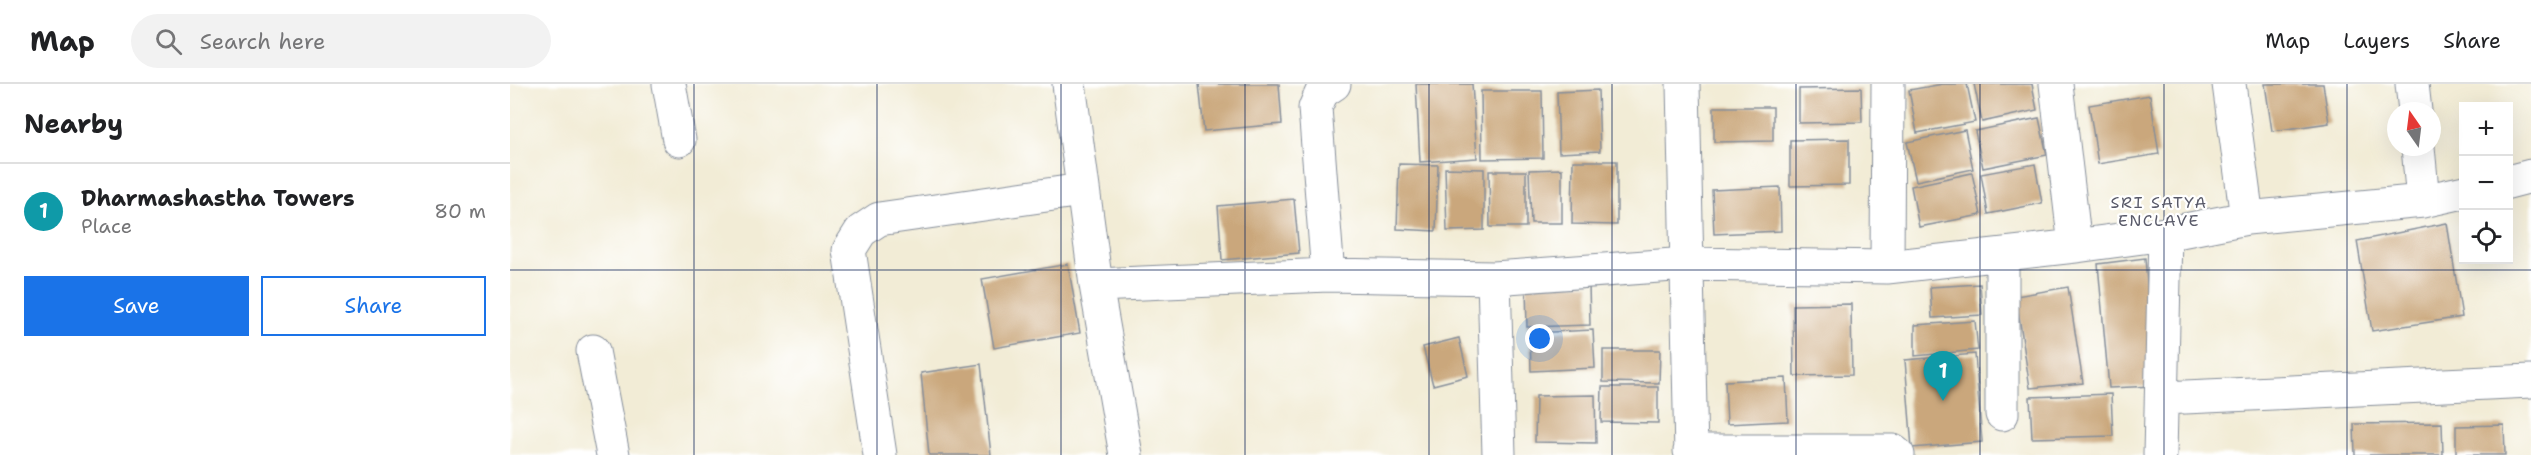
<!DOCTYPE html>
<meta charset="utf-8">
<style>
:root{--surface:#fff;--page:#f2f2f2;--text:#202124;--muted:#757577;--line:#e0e0e0;--accent:#1a73e8}
body{margin:0;font-family:"Shantell Sans",sans-serif;background:var(--page);color:var(--text)}
.controls{position:absolute;right:18px;top:18px;display:grid;overflow:hidden;border-radius:0px;box-shadow:0 6px 24px #0002}
.controls button{width:54px;height:54px;display:grid;place-items:center;padding:0;border:0;border-bottom:2px solid var(--line);background:var(--surface);color:var(--text);font:30px sans-serif}
.compass{position:absolute;left:1877px;top:18px;width:54px;height:54px;border-radius:50%;background:var(--surface);box-shadow:0 6px 24px #0002;rotate:346deg}
.you{position:absolute;left:1030px;top:255px;width:21px;height:21px;margin:-15px;border:4px solid #fff;border-radius:50%;background:#1a73e8;box-shadow:0 0 0 9px #1a73e833}
.badge{display:grid;place-items:center;width:39px;height:39px;border-radius:50%;background:var(--accent);color:#fff;font-size:20px;font-weight:700}
.pin{position:absolute;translate:-50% -50px;filter:drop-shadow(0 2px 3px #0008)}
.pin::after{content:'';position:absolute;top:32px;width:21px;height:18px;background:inherit;clip-path:polygon(0 0,100% 0,50% 100%)}
.list{margin:0;padding:0;list-style:none}
h2{display:flex;justify-content:space-between;align-items:center;height:78px;margin:0;padding:0 24px;font-size:26px}
h2 small{font-size:20px;font-weight:400;color:var(--muted)}
.list li{display:grid;grid-template-columns:39px 1fr auto;gap:18px;align-items:center;box-sizing:border-box;height:96px;padding:0 24px;border-top:2px solid var(--line)}
.list b{display:block;font-size:22px;white-space:nowrap}
.list p{margin:0;font-size:20px;white-space:nowrap;color:var(--muted)}
.list em{font-size:20px;font-style:normal;color:var(--muted)}
.actions{display:flex;gap:12px;padding:18px 24px}
.actions a{flex:1;padding:14px 0;border:2px solid var(--accent);border-radius:0px;text-align:center;font-size:21px;color:var(--accent)}
.actions .main{background:var(--accent);color:#fff}
.icon{flex:none;width:33px;height:33px;fill:none;stroke:currentColor;stroke-width:2;stroke-linecap:round;stroke-linejoin:round}
.map{position:relative;flex:none;width:2021px;height:371px;overflow:hidden}
header{display:flex;align-items:center;gap:36px;box-sizing:border-box;height:84px;padding:0 30px;background:var(--surface);border-bottom:2px solid var(--line)}
header strong{font-size:28px}
nav{display:flex;gap:33px;margin-inline-start:auto;font-size:21px}
.search{width:420px;height:54px;background:var(--page);display:flex;align-items:center;gap:15px;box-sizing:border-box;padding:0 21px;border-radius:33px;color:var(--muted);font-size:22px}
main{display:flex}
aside{flex:1;background:var(--surface)}
.map>svg:first-child{display:block}
.building{fill:#caa77c}
.lines{fill:none;stroke-linecap:round;stroke-linejoin:round}
.minor-casing{stroke:#868e9a;stroke-width:35}
.minor{stroke:#fff;stroke-width:33}
.grid{fill:none;stroke:#1b2f5e;stroke-width:1.5;stroke-opacity:0.55}
.labels{text-anchor:middle;stroke-width:4.5;stroke-linejoin:round;paint-order:stroke}
.neighbourhood-label{font-size:16px;letter-spacing:1.5px;fill:#585968;stroke:#fff}
</style>
<header>
<strong>Map</strong>
<div class="search"><svg class="icon" aria-label="search" viewBox="0 0 24 24"><circle cx="10" cy="10" r="6"/><path d="M15 15l6 6"/></svg>Search here</div>
<nav><a>Map</a><a>Layers</a><a>Share</a></nav>
</header>
<main>
<aside>
<h2>Nearby<small></small></h2>
<ul class="list">
<li><span class="badge" style="background:#0f9aa8">1</span><div><b>Dharmashastha Towers</b><p>Place</p></div><em>80 m</em></li>
</ul>
<div class="actions"><a class="main">Save</a><a>Share</a></div>
</aside>
<div class="map">
<svg width="2021" height="371" viewBox="0 0 2021 371">
<rect width="100%" height="100%" fill="#fff"/>
<filter id="ink" filterUnits="userSpaceOnUse"><feTurbulence type="fractalNoise" baseFrequency=".0167" numOctaves="2"/><feDisplacementMap in="SourceGraphic" scale="12" xChannelSelector="R" yChannelSelector="G"/><feConvolveMatrix kernelMatrix="1 2 1 2 8 2 1 2 1" color-interpolation-filters="sRGB"/></filter>
<filter id="wash" filterUnits="userSpaceOnUse"><feTurbulence type="fractalNoise" baseFrequency=".008" numOctaves="4" result="noise"/><feDisplacementMap in="SourceGraphic" scale="24" xChannelSelector="R" yChannelSelector="G"/><feGaussianBlur stdDeviation="1.35" result="paint"/><feColorMatrix in="noise" values="0 0 0 0 0 0 0 0 0 0 0 0 0 0 0 0 0 1.4 0 .05"/><feComposite in="paint" operator="in"/></filter>
<g filter="url(#wash)">
<rect width="100%" height="100%" fill="#f2ecd6"/>
<g id="blocks">
<path class="building" d="M689,0h80l3,40 -78,7z
M906,0h56l5,74 -57,4z
M1433,0h24l8,38 -58,11 -8,-43z
M1464,0h58l5,26 -55,12z
M1755,0h58l6,39 -57,8z
M1351,4l1,34 -63,1v-34z
M1088,6l2,61 -41,2 -2,-61z
M971,7h61l1,67 -61,1z
M1640,11l9,59 -61,10 -9,-59z
M1204,23h59v34l-59,1z
M1529,34l8,37 -64,13 -8,-37z
M1455,46l8,39 -57,12 -9,-39z
M1339,55v46l-59,1v-46z
M1063,77h44v64l-45,-1z
M889,80l39,1 -2,66 -39,-2z
M1525,80l7,39 -54,11 -7,-40z
M935,84l39,1v61l-37,1z
M1052,85v54h-31l-2,-53z
M979,87h37v56h-36z
M1462,89l9,42 -62,12 -8,-41z
M1270,103l1,44 -67,3 -2,-44z
M784,115l5,54 -77,7 -4,-54z
M1937,139l15,94 -90,14 -15,-90z
M1635,174l10,128 -46,2 -11,-124z
M558,180l12,69 -86,15 -12,-69z
M1079,200l1,41 -63,2 -1,-42z
M1470,200l2,31 -50,3 -2,-31z
M1558,203l15,96 -53,5 -14,-92z
M1341,220l1,71 -58,1 -1,-71z
M1465,237l3,29 -63,6v-31z
M1083,246l2,38 -64,3 -1,-38z
M949,254l9,38 -35,9 -10,-38z
M1093,266h57l-1,33 -56,-1z
M1465,270l7,88 -70,6 -7,-88z
M471,280l10,91h-62l-8,-82z
M1276,294l2,43 -61,3 -2,-43z
M1092,303h56v36l-57,-1z
M1601,310l2,42 -81,2 -2,-41z
M1085,311l1,48 -61,-1 1,-46z
M1932,339l1,32h-88l-1,-31z
M1994,341l1,30h-49v-29z"/>
</g>
</g>
<g filter="url(#ink)">
<use href="#blocks" fill-opacity="0" stroke="#868e9a" stroke-width="1.5"/>
<g class="lines">
<g class="minor-casing">
<path id="minor" d="M159,0l10,56
M559,0l27,201 30,170
M1173,0l8,371
M1546,0l19,162
M1719,0l18,134
M1902,0l3,27
M1908,63l5,54
M1998,98l23,-6
M1492,172v158
M1377,183l1,-183
M818,191l-13,-167 7,-16 12,-8
M984,194l5,177
M586,201l232,-10 166,3 193,-14 200,3 188,-21 90,-12 82,-16 176,-17 41,-9
M83,267l20,104
M1653,314l368,-17
M1180,367h203l5,4
M370,371l-31,-205 12,-19 18,-12 203,-29
M1650,371l5,-221"/>
</g>
<use href="#minor" class="minor"/>
</g>
</g>
<path class="grid" d="M184,0v371M367,0v371M551,0v371M735,0v371M919,0v371M1102,0v371M1286,0v371M1470,0v371M1654,0v371M1837,0v371M0,186h2021"/>
<g class="labels">
<g class="neighbourhood-label">
<text x="1649" y="124">SRI SATYA<tspan x="1649" dy="18">ENCLAVE</tspan></text>
</g>
</g>
</svg>
<div class="controls">
<button>+</button>
<button>−</button>
<button><svg class="icon" aria-label="locate" viewBox="0 0 24 24"><circle cx="12" cy="12" r="6"/><path d="M12 2v4M12 18v4M2 12h4M18 12h4"/></svg></button>
</div>
<svg class="compass" viewBox="-18 -18 36 36"><path d="M0-13l5 13h-10z" fill="#e53935"/><path d="M0 13l5-13h-10z" fill="#757577"/></svg>
<div class="you"></div>
<div class="pin badge" style="left:1433px;top:317px;background:#0f9aa8">1</div>
</div>
</main>
